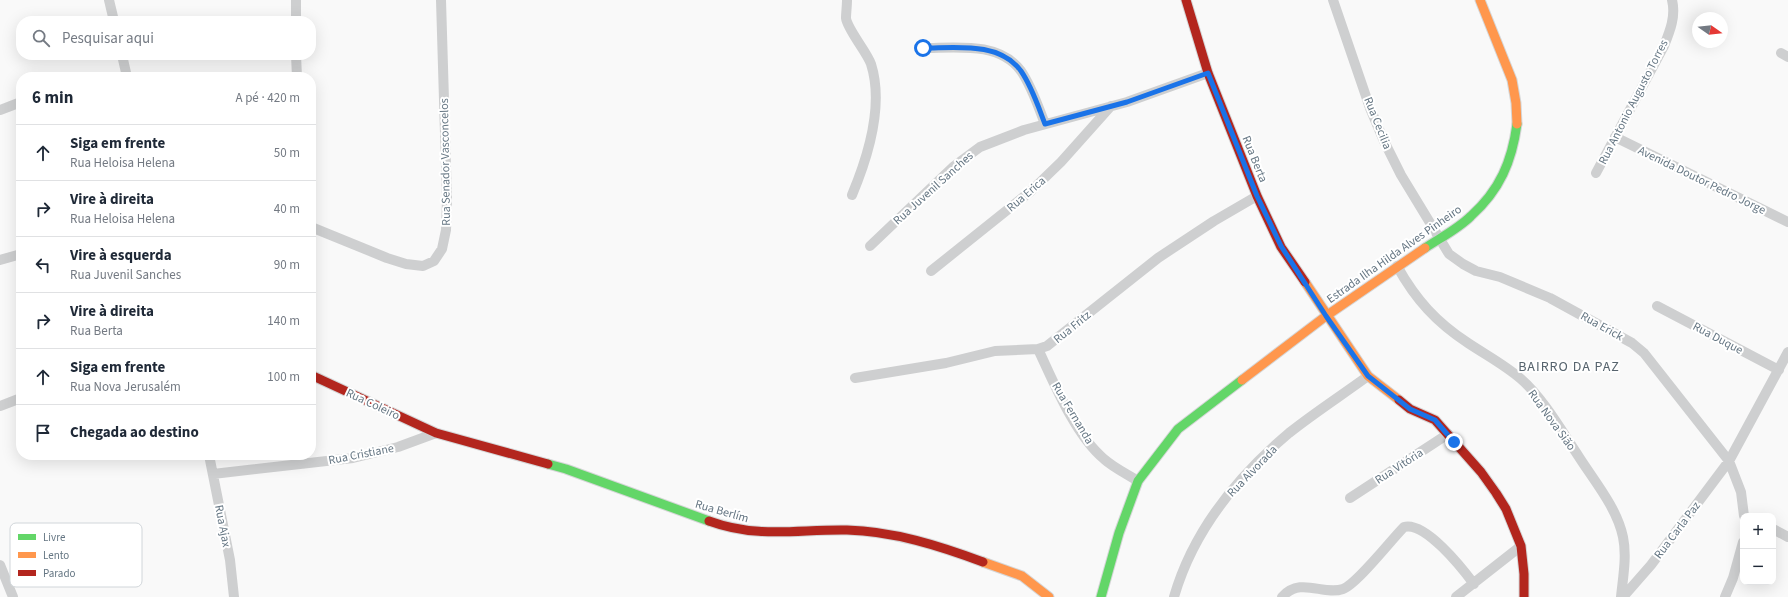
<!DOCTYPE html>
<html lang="pt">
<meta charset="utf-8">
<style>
:root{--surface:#fff;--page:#f6f6f7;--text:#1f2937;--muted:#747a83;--line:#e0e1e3}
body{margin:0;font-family:"Source Sans 3",sans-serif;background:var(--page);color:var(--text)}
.controls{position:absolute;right:12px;bottom:12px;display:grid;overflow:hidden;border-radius:8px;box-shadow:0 4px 16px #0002}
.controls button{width:36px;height:36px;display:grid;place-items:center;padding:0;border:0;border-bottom:1px solid var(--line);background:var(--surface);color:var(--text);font:20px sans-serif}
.compass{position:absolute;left:1692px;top:12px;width:36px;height:36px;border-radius:50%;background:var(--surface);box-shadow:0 4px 16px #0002;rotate:104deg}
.stop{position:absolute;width:12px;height:12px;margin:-9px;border:3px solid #1a73e8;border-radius:50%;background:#fff}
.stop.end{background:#1a73e8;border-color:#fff;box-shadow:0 1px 4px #0008}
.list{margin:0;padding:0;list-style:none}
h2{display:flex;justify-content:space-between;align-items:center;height:52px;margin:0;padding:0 16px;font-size:17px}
h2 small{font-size:13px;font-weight:400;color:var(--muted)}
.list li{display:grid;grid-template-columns:26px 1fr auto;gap:12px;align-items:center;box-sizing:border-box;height:56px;padding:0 16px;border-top:1px solid var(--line)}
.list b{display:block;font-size:15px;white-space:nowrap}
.list p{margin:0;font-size:13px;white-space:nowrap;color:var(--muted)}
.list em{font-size:13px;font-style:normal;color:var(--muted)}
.icon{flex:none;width:22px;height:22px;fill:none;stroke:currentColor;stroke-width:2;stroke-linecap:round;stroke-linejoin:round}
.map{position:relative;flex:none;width:1788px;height:597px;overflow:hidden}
.search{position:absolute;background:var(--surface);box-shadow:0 4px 16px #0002;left:16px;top:16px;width:300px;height:44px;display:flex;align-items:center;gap:10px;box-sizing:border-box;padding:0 14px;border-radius:16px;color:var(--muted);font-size:15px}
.panel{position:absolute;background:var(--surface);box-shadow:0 4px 16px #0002;left:16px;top:72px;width:300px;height:388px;border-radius:16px}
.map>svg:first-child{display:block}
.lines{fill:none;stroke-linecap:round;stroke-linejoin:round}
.fast-casing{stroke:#d5d6d7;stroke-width:11}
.slow-casing{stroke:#d5d6d7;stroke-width:11}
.jam-casing{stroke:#d5d6d7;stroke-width:11}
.street{stroke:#cecfd0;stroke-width:10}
.fast{stroke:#63d668;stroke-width:9}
.slow{stroke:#ff974d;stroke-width:9}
.jam{stroke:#b3261e;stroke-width:9}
.route{stroke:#1a73e8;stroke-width:5}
.labels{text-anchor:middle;stroke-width:4;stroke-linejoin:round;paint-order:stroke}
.street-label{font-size:12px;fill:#657683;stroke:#fff}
.quarter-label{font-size:14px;letter-spacing:1px;fill:#57646e;stroke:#fff}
.key{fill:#fff;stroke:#d1d6da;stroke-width:1}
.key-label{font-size:11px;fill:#657683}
</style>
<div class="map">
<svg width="1788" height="597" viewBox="0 0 1788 597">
<rect width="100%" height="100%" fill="#f9f9f9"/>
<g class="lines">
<g class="fast-casing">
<path id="fast" d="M1425,248c15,-10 33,-19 46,-32 29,-26 41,-55 46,-92
M548,464l18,5 143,52
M1101,597l18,-64 19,-52 40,-52 64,-49"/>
</g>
<g class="slow-casing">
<path id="slow" d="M1480,0l32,80 4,23 1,21
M1305,282l63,94 31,24
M1242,380l84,-64 99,-68
M983,562l39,14 27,21"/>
</g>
<g class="jam-casing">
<path id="jam" d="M1186,0l22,73 49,123 24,51 24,35
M311,375l125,58 112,31
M1399,400l11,9 25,11 46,52 15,21 10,16 15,37 3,28v23
M709,521c49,18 89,8 138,9 46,1 93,16 136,32"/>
</g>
<path class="street" d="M109,0l5,21
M296,0v21
M847,0c0,6 -1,13 -1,18 1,11 21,34 25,46 13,41 -3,93 -19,131
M1333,0l37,108 14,33 17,34 48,79 14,10 13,7 24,6 50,21 82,45 12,10 85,108 12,31 3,24
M923,48c32,0 76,-7 98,23 11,16 17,35 24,53
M1781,53l7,4
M122,55l5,22
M296,55l1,22
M0,110l21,-8
M1615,137l173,85
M1596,173l68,-127c6,-15 12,-30 8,-46
M311,227l76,31 19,6 17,2 11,-5 8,-12 4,-19 1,-30 -6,-200
M870,246l83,-79 27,-20 44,-17 103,-28 81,-29
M0,260l21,-6
M1397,266c19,34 39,56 71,77 18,12 37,22 53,36 22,19 42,54 58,78 16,25 38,51 44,80 4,19 0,40 -2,60
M931,271l100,-80 30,-29 50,-56
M1657,306l122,64
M1038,349c16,34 37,86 66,110 10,9 23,15 34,22
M855,378l91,-15 49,-12 43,-2 9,-3 111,-88 56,-37 43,-25
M0,406l21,-8
M209,455l21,105 4,37
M213,474l140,-16 45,-11 38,-14
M1350,498l98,-64
M1773,529l15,8
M0,565l13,32
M1174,597c19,-66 63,-120 115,-164 25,-20 53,-38 79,-57
M1282,597c19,-21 41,-1 61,-8 14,-5 48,-49 61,-62 21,-6 58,41 70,57
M1456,597l65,-51
M1623,597l28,-32 78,-104 59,-109
M1725,597l8,-19 10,-36"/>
<use href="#fast" class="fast"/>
<use href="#slow" class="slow"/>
<use href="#jam" class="jam"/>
</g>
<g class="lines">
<path class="route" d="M923,48c32,0 76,-7 98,23 11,16 17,35 24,53l82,-22 81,-29 49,123 24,50 45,70 42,60 42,33 25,11 19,22"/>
</g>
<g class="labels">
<g class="street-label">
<text transform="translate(1633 102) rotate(-63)" y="4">Rua Antonio Augusto Torres</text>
<text transform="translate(1378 123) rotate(68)" y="4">Rua Cecilia</text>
<text transform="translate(1255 159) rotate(68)" y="4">Rua Berta</text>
<text transform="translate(445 162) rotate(-91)" y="4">Rua Senador Vasconcelos</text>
<text transform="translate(1702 180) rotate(26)" y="4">Avenida Doutor Pedro Jorge</text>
<text transform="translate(933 188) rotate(-42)" y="4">Rua Juvenil Sanches</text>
<text transform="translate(1026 194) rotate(-41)" y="4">Rua Erica</text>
<text transform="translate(1394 254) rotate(-35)" y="4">Estrada Ilha Hilda Alves Pinheiro</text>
<text transform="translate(1602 326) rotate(29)" y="4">Rua Erick</text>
<text transform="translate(1072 327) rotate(-39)" y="4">Rua Fritz</text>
<text transform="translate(1718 338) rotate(28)" y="4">Rua Duque</text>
<text transform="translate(373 404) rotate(25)" y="4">Rua Coleiro</text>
<text transform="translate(1073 413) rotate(59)" y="4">Rua Fernanda</text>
<text transform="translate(1552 420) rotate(54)" y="4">Rua Nova Sião</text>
<text transform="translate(361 454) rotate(-11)" y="4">Rua Cristiane</text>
<text transform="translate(1399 466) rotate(-33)" y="4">Rua Vitória</text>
<text transform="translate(1252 471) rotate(-46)" y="4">Rua Alvorada</text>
<text transform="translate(722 511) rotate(16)" y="4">Rua Berlím</text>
<text transform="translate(223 526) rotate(79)" y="4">Rua Ajax</text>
<text transform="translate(1677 530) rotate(-53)" y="4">Rua Carla Paz</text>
</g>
<g class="quarter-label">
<text x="1569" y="371">BAIRRO DA PAZ</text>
</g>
</g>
<rect x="10" y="523" width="132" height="64" rx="6" class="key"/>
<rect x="18" y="534" width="18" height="6" fill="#63d668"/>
<rect x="18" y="552" width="18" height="6" fill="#ff974d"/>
<rect x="18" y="570" width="18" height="6" fill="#b3261e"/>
<g class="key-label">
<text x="43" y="541">Livre</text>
<text x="43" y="559">Lento</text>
<text x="43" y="577">Parado</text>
</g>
</svg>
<div class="controls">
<button>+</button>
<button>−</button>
</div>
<svg class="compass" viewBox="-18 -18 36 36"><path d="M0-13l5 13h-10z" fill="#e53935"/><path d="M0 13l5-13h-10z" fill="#747a83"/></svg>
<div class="stop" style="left:923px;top:48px"></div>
<div class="stop end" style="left:1454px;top:442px"></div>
<div class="search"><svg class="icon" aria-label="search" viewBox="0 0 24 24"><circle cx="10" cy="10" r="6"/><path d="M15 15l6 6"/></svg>Pesquisar aqui</div>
<section class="panel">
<h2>6 min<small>A pé · 420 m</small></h2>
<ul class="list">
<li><svg class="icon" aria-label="ahead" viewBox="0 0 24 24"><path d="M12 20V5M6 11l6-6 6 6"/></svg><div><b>Siga em frente</b><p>Rua Heloisa Helena</p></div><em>50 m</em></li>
<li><svg class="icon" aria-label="right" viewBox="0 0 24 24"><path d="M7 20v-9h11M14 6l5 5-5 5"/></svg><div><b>Vire à direita</b><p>Rua Heloisa Helena</p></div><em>40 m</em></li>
<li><svg class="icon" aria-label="left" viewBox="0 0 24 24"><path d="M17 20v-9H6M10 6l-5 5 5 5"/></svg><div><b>Vire à esquerda</b><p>Rua Juvenil Sanches</p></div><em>90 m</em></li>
<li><svg class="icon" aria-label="right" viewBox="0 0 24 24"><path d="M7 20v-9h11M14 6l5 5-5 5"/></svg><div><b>Vire à direita</b><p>Rua Berta</p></div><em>140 m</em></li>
<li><svg class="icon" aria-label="ahead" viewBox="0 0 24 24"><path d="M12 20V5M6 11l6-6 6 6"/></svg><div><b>Siga em frente</b><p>Rua Nova Jerusalém</p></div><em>100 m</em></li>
<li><svg class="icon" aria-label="arrive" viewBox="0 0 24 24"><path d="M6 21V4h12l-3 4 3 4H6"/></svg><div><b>Chegada ao destino</b></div></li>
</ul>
</section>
</div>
